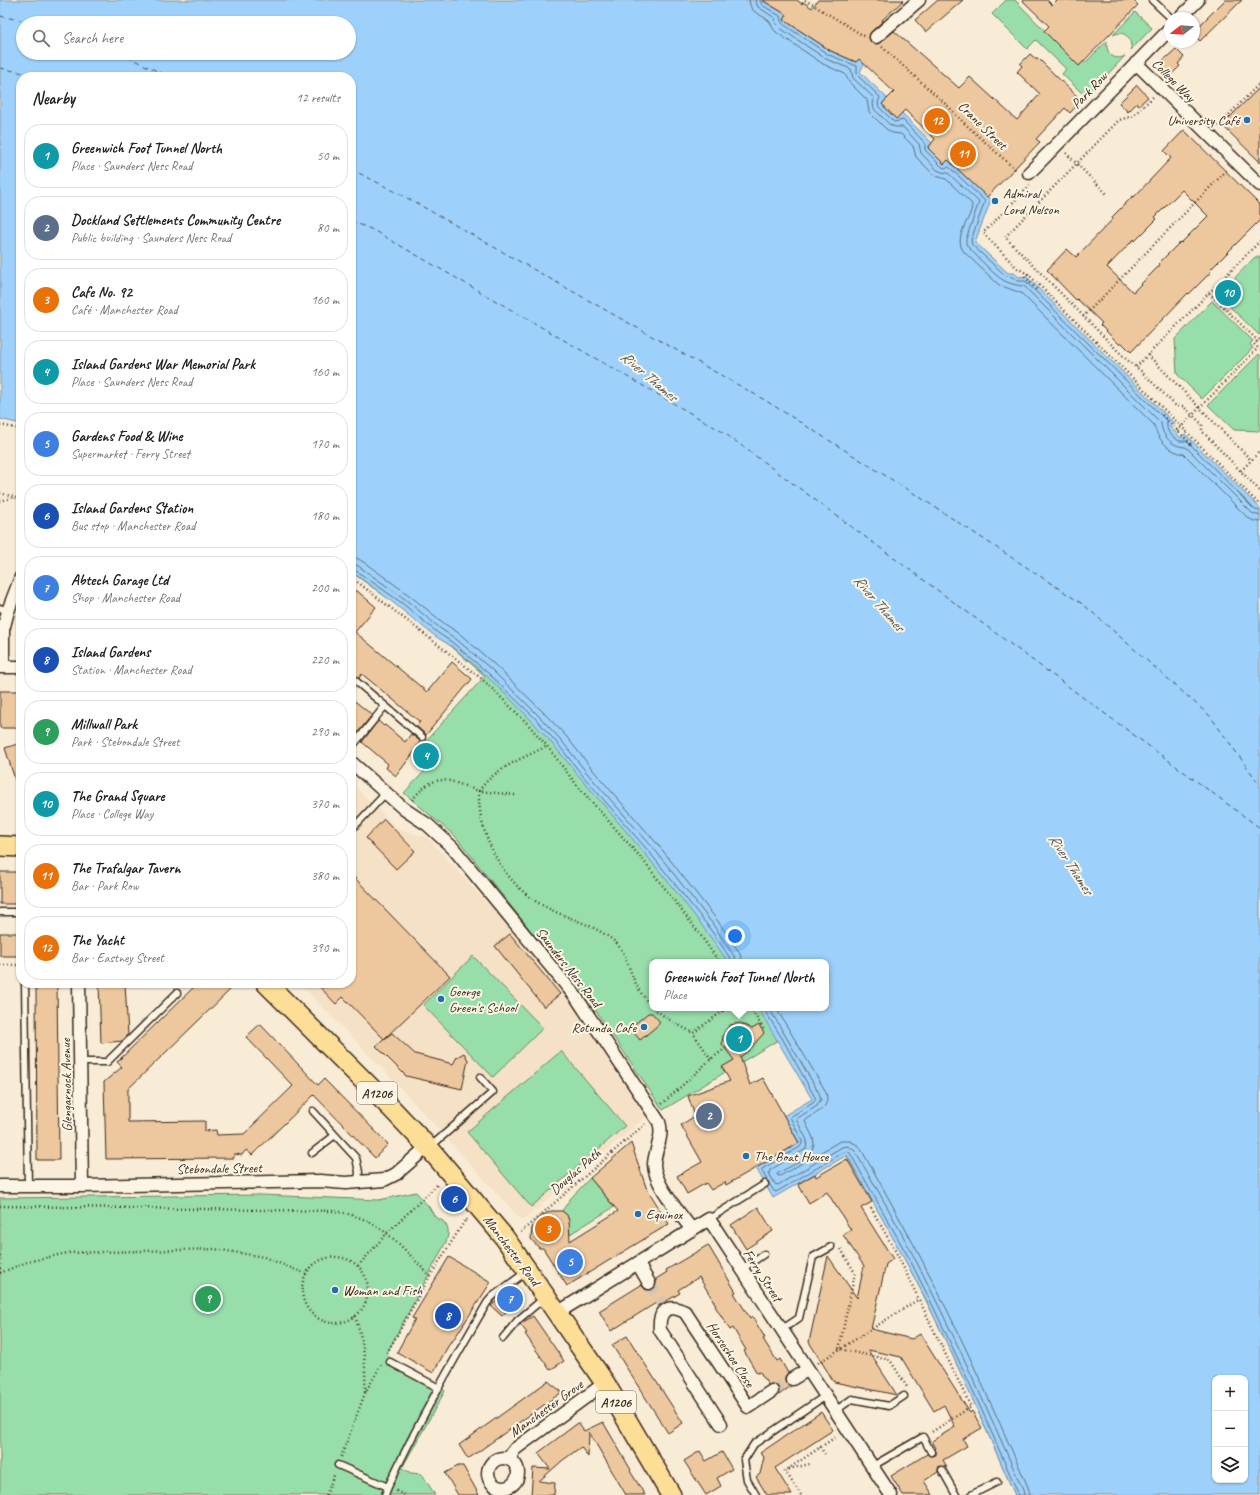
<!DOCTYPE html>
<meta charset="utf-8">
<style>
:root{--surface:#fff;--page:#f6f6f6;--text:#202124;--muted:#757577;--line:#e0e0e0;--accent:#0f766e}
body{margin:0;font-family:Caveat,sans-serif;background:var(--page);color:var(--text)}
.controls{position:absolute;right:12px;bottom:12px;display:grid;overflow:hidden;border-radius:8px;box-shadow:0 1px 3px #0004}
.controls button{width:36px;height:36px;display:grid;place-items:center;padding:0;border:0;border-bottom:1px solid var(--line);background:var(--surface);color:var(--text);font:20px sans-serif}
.compass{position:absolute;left:1164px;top:12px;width:36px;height:36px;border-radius:50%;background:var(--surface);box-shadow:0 1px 3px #0004;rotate:253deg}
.you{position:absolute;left:735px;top:936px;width:14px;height:14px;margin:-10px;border:3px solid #fff;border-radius:50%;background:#1a73e8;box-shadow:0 0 0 6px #1a73e833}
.badge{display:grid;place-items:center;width:26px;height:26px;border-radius:50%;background:var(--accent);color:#fff;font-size:13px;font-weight:700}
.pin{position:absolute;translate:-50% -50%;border:2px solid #fff;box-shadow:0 1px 4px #0006}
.popup{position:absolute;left:649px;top:959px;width:180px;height:52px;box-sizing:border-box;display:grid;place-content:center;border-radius:8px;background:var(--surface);filter:drop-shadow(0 1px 3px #0005);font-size:13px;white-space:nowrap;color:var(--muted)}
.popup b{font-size:15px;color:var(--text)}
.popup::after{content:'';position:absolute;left:50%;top:100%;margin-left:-8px;border:8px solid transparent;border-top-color:var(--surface)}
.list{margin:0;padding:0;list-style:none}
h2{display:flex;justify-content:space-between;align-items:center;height:52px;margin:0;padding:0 16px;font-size:17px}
h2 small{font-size:13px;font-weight:400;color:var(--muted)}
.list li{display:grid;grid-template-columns:26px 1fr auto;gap:12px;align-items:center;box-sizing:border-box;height:64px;margin:0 8px 8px;padding:0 8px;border:1px solid var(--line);border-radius:16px}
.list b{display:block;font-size:15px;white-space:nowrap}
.list p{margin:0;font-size:13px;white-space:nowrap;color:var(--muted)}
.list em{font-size:13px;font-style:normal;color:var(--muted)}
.icon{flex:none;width:22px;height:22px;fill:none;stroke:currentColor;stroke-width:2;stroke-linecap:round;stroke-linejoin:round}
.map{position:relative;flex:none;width:1260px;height:1495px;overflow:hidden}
.search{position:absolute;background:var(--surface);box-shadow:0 1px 3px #0004;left:16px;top:16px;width:340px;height:44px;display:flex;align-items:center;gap:10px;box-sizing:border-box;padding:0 14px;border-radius:22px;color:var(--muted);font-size:15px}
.panel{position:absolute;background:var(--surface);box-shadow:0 1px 3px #0004;left:16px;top:72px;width:340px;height:916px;border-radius:16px}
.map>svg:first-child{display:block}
.built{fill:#f5e1c6}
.green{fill:#98deaa;stroke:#6a8464}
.water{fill:#9dd1fb;stroke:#768ea3;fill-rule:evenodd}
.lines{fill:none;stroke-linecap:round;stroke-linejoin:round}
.shore{stroke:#626d76;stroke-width:1}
.ferry{stroke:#545455;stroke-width:1;stroke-dasharray:5 4;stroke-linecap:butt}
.building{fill:#edc89e;stroke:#3b2a1e;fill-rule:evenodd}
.street-tunnel{stroke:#d3c5b2;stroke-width:12;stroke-dasharray:12 6;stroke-linecap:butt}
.lane-casing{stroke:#3b2a1e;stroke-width:9}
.street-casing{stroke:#3b2a1e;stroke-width:15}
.primary-casing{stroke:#3b2a1e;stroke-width:22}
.path{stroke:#3b2a1e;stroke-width:2.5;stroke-dasharray:1 3;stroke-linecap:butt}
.lane{stroke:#fcf5e5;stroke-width:6}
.street{stroke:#fcf5e5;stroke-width:12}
.primary{stroke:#fcde96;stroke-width:19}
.poi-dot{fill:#1f6fb2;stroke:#fcf5e5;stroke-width:1.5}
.labels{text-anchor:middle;stroke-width:4;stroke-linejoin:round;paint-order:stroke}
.shield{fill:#fcf5e5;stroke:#75675a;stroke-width:1}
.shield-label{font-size:13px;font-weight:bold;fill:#3b2a1e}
.street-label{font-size:14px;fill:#3b2a1e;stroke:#fcf5e5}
.poi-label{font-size:14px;fill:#3b2a1e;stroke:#fcf5e5;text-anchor:start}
.water-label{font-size:15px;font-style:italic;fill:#545455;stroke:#fcf5e5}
</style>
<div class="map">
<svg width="1260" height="1495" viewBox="0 0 1260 1495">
<rect width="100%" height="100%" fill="#f9ecd7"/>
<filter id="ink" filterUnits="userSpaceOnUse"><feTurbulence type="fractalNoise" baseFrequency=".025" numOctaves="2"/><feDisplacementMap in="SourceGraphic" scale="8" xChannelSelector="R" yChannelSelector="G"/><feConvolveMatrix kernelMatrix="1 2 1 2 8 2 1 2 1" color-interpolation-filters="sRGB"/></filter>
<g filter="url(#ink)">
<path class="built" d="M351,783l46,45 31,10 84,92 50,62 27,38 57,87 -124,104 -138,-151 -85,-87h52z"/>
<path class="green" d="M1006,0h9l64,66 4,-5 2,2 22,-22c-2,11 6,21 18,15l-39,41 -24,-23 4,-5 -30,-29 -9,9 -35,-35z
M1135,12l17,16 -21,22c1,-11 -6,-21 -18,-15z
M1255,257h5v77l-1,1 -41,-40z
M1212,301l41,40 -3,3 3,4 -51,51 -25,-25 -2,-35z
M1259,354l1,1v76l-26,-1 -26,-25z
M351,506l451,456h-150v46h174l189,487c-35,-79 -69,-159 -110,-235 -39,-75 -84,-146 -127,-220l-115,70 -96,-142 -25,-23 -86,-108 -52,-44 32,-34 -14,-14 63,-69 -34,-30 -15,-10 -36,-29 -49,-35z
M473,956l70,72 -50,49 -70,-72z
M561,1051l64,75 -94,81 -64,-75z
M590,1178l24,29 -44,27c-4,-9 3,-14 -8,-23l8,-12z
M416,1192l13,15 6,10 8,4 3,4 2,4v6l-2,7 -60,113 59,36 -43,77 9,5 11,1 13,21h-435v-297l262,-3 117,5z"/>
<path class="water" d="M0,0h762l25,15 -3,5 47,31 25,11 10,-11 6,5 -8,8 -4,8 27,26 -5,6 14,15 6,-6 30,30 -4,5 16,16 4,-4 43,40 -16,42 33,31h6l5,4 7,-1 148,147 -4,4 11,11 4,-4 75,74v987h-245c-28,-64 -56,-128 -87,-191 -25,-50 -54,-99 -81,-149l-74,43 -17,-30 43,-25 -16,-27 29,-17 -54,-91h68v-46h-98c-40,-59 -86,-112 -132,-166 -22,-25 -42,-52 -65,-76 -25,-26 -52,-53 -80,-74 -5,-4 -11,-6 -16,-10 -28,-21 -54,-45 -84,-64v-495h-330v347l-21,-5zM23,23h326v30h-326zM1215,1378h30v102h-30z"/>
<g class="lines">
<path class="shore" d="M749,0c1,14 11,13 20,21 3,3 3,8 7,11l47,32 22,10 4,8 18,18 2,12 16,16 7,5 9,1 12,12 3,11 17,17 6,3 7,2 26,25c0,16 -20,32 -8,48l35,33 22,8 133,132c3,14 15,27 30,29l64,64 6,3 6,1
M755,0l3,7 17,11 1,6 4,4 46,31 25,10 2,9 21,20 -1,6 1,5 15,15 6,3h8l16,17 2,9 16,17 5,2 6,1 31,29 -13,37v5l3,4c9,9 25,27 34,32 4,3 16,6 21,6l137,137c1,13 11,24 25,24l66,66 8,3
M760,0l2,5 18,11 1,5 2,3 46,31 28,11v9l23,22 -2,6 1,4 15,15 9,-2 22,23v7l16,16 3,2 5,-1 36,34 -14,39 1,5 34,31 6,1 6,4h7l142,140c-1,12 3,13 12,20h8l68,69 5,1
M351,558h6l8,5 44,32 36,29 15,10 35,31 46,45 25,26 26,33 68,78 57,73 23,33 2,9
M351,564h4l6,4 44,31 36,30 15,10 35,30 46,45 24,26 26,33 68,77 57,73 22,33 2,6
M351,569l7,3 44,31 36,30 15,10 35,30 46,44 23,26 26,33 68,78 57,72 22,32 1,4
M763,1008l19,30 34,61 -3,4 -23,14 12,24v3l-2,3 -38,22v2l6,11
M769,1008l50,85 2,6 -4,7 -21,13 11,21 -1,9 -36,21 -1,3 6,11 3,1 64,-38 6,-1 6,4c66,108 118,224 169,340l1,5
M776,1008l49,82c8,19 -10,22 -20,31 2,6 6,11 8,17 6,18 -23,28 -35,35l-1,2 3,1 60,-35h10l9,5c13,22 25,44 37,66 50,89 91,182 132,275l2,8
M768,1182l6,9 2,1 68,-40 3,-1 3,2 59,105 23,46 44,93 43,98"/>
<path class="ferry" d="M0,16l34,7
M119,53l51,24
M0,68l43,9
M351,169l51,26 361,204 155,97 166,109 126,111 50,69
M351,221l22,9 350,202 537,396"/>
</g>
<path class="building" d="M762,0h35l5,4 1,-2 9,6 6,-8h86l-22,20 1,1 -12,11 -2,6 2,4 7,2 16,-13 65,57 11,-11 47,43 23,-26 -23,-22 5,-6 -2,-2 10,-10 7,6 1,-2 20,20 20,19 -1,2 3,3 -10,11 -5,-5 -29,31 4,3 -53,55 -39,-37 -4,4 -16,-16 7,-9 -30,-29 -9,9 -14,-15 12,-12 -35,-33 -3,3 -25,-11 -47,-31 3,-5z
M938,0h25l-37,32 -11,-12z
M1022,0h25l5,5 5,-5h76l5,5 -59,61 -35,-35 5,-5z
M1225,0h17l-42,41 -6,-6v-4z
M1176,49l8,8 -6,7 2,2 -9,9 -11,-12z
M1137,85l11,12 -9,8 -2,-2 -9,9 -9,-9z
M1260,87v75l-38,-37z
M1184,130l76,75v15l-51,51 2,1 -22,22 -1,-1 -57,59 -10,-10 -2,2 -19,-19 2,-2 -25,-24 -1,1 -29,-30 20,-21 9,8 37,-38 -1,-2 21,-21 1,1 37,-39 -7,-7zM1182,190l26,26 -27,27 -1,-1 -22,22 2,1 -27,27 -26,-25 27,-28 1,2 22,-22 -2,-2z
M356,590l20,17 -21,25 72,60 25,-30 20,17 -46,56 -10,-9 4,-4 -58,-48 -3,4 -8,-5v-77z
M0,691h21v37h-21z
M351,698l21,17 -17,21 -4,-3z
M378,721l6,5 1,-1 20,17 6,-8 9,7 -3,5 1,1 -22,29 -10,-8 2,-4 -26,-22z
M21,743v46h-3l-13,-41z
M384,819l31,32 -19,18 -30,-31z
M0,872h21v32h-21z
M351,874l99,102 -66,63 -41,-42 -7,7 -20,-21h35z
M0,933h21v23h-21z
M510,934l50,60 -16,13 -49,-61z
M36,983h21l2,177h-22z
M99,983h26l3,52 -6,6 -21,2z
M198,983h27l6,6 -103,100v33l77,-1v10l11,-1 1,5 27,-1 49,-48 -47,-49 14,-13 58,61 6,-6 64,65 -13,14 -61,-63 -62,60 -6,-5 -4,5 -8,-1v4l-128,1 -2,-77 18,-15 -5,-5z
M648,1013h4l8,9 -3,4 -17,14 -10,-12z
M740,1023l12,6 7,-4 5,8 -15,17 -9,7 10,28 13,-7 36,65 -73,42 -1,-3 -14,8 -5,-7 -19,11 -10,-18 25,-14 -21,-37 14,-9 -7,-20 42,-15 -8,-14 12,-7 -12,-16 1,-8 3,-6 4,-5z
M392,1033l23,21 38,10 4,-7 7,-4 4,7 -6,29 -56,-13 -30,-30z
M631,1143l15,44 23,37 -102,62 -24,-38h-4l-8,-9 1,-11 6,-10 5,-3 8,-4h11l5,4 2,6 1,20 48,-30 -28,-33z
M847,1159l25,43 -11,6 32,51 -7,5 -15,65 41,10 8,-5 50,79 2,-2 10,17 -19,11 4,7 -24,14 4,7 -8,-1 -1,4v2l-14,9 9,14h-30l-12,-19 36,-22 3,2 5,-1v-6l1,-1 -4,-7 23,-14 -11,-22 -10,6 -33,-54 -33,-7 29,45 -63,-13 -25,-40 19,-86 29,42 7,-32 -21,-31 8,-5 -24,-38 -18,11 -11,-19 17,-10 1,3z
M758,1207l15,24 -27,18 -15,-24z
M708,1245l28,47 -2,1 16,25 2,-2 13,22 -2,1 14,22 3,-2 8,14 -3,3v4l1,3 5,3 -12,9v-5l-1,-3 -6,-3 -4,1 -8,-13 -3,1 -13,-22 2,-1 -13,-22 -3,2 -15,-24 1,-1 -17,-28 -21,13 2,3 -22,13 -2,-3 -45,28 -12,-20 42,-26 5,5 7,-1 3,-6v-4l11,-7 -1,-2z
M449,1257l42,25 -39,60 -1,-1 -18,32 -36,-21 18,-33 -3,-1z
M511,1289l8,9 -17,18 -11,-10z
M533,1316l31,45 -14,9 -25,-36 2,-1 -7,-9z
M627,1336l56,87 -15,10 -56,-88z
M548,1381l14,11 -94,67 -9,-14z
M821,1412l12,18 -58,38 17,27h-25l-11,-18 4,-3 4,-17 -4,-4z
M603,1422l28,48 -1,1 15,24h-19l-37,-63 -1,25 -7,-10 -18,13 -24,21 16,2 -1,12h-23l2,-27 17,1 -12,-16 40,-30 6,8z
M700,1451l6,10 16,-9 10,17 -15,9 4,8 -15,9 -22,-34z
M458,1466h5l16,29h-21l-13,-22z"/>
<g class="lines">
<path class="street-tunnel" d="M649,1283l13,20
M772,1391l20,-12"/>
<g class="lane-casing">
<path id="lane" d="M1152,0l19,18
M0,608l8,3
M351,677l71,60
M351,748l34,-42
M351,830l35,-37
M0,912h21
M25,983l3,203
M81,1062h26l70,-69
M313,1111l43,47 3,14 -1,9
M430,1147l63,-55 -13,-15
M312,1153l23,-18
M709,1219l56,-35
M742,1269l22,-15
M781,1330l18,-12 14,-61 18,-10
M503,1338l15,-18 25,-21
M390,1362l49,26
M835,1411l17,-12 37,7 15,-10
M338,1465l50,22c29,-63 64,-124 99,-184l5,-6 34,-25
M871,1467l52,-30 8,15
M942,1470l14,25
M385,1495l3,-8
M756,1495l-9,-15 -3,-20 10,-16 71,-48
M971,1495l26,-13"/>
</g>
<g class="street-casing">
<path id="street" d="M1180,18l18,-18
M876,37l43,-37
M1136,63l124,122
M1029,173l141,-144
M0,667h21
M3,667v-37l5,-19 13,-34
M351,762l53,47 24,16 25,23 123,149 83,125c5,15 -4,27 -5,42 0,20 26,49 38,66
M79,983l3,203
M0,1186h82l238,-5 26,2 38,-3 12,-6 31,-27
M638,1264l11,19
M557,1313l152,-94 182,276
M792,1379l15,-9
M721,1424l-61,-94c-2,-19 8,-27 25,-18l63,95 24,-16
M488 1473a15 15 0 1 1 30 0a15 15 0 1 1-30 0Z
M508,1459l7,-10 90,-66"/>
</g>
<g class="primary-casing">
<path id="primary" d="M0,846l21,1
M266,983l125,125 38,40 75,89 42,60 59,86 66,112"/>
</g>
<path class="path" d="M805,0l59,36
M882,47l67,60 14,15 54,49
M1153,97l-20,19 -14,4 -114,117 120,121 17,14 34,34h7l19,18v7l58,60
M1218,126l42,-43
M1066,153l42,42
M1030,185l-47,48 34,35 11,6 232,231
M1028,274l-3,3 12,13
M1209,293l49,48
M1083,317l144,-147
M1260,339l-6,5 6,6
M1148,355l103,105
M1136,367l124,-126
M1162,415l31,31
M0,425l21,4
M1177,431l81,-83
M1241,471l19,-20
M0,493l14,4
M0,501l15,-4 6,5
M351,577l131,102 43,42 22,25 28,37 68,77 56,73 20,29
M515,795l-36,-4c15,-23 45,-33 68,-45
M412,800c25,-30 34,-20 67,-9 -2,44 26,95 65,115 23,13 51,18 71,36 12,11 13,26 20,40 4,9 10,17 17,25
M0,965h21
M183,987l4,-4
M653,1008l15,11 25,14
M750,1008l15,23
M711,1059l-18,-26 34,-25
M662,1104l49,-45 15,-11
M0,1206l334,5c7,1 15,3 21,5 32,10 53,38 75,60
M871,1208l25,44 75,155 -41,26
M521,1232l124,-108
M841,1249l14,24 -16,76 51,11 17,27
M0,1256v17
M302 1290a33 33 0 1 1 66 0a33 33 0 1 1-66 0Z
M358,1266l29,-33 50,-48
M0,1273l27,-11 40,-9 148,-4 49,8 42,17
M355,1316c9,28 11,47 10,76
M387,1353l43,-77 36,-57 1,1
M818,1363l101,-64
M820,1447l5,7
M341,1457l24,-64 16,-28
M789,1469l21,-5
M396,1491l9,4
M326,1495l9,-22
M801,1495l-16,-24 52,-35"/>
<use href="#lane" class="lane"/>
<use href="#street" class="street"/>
<use href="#primary" class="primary"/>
</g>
</g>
<g class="poi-dot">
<circle cx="1247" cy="120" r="4"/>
<circle cx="995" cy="201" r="4"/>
<circle cx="441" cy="999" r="4"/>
<circle cx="644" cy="1027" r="4"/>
<circle cx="746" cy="1156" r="4"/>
<circle cx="638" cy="1214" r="4"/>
<circle cx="335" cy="1290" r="4"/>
</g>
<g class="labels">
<g class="shield">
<rect x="357" y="1082" width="40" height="22" rx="3"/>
<rect x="596" y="1391" width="40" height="22" rx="3"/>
</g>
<g class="shield-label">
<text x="377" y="1098">A1206</text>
<text x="616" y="1407">A1206</text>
</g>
<g class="street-label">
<text transform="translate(1174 80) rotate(45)" y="5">College Way</text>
<text transform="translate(1089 90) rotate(-46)" y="5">Park Row</text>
<text transform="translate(983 125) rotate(44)" y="5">Crane Street</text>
<text transform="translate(569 967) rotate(52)" y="5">Saunders Ness Road</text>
<text transform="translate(66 1085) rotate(-91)" y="5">Glengarnock Avenue</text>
<text transform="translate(219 1168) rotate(-1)" y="5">Stebondale Street</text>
<text transform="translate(575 1171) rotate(-41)" y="5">Douglas Path</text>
<text transform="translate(512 1250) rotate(53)" y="5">Manchester Road</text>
<text transform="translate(763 1275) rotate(57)" y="5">Ferry Street</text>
<text transform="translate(731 1354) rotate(57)" y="5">Horseshoe Close</text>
<text transform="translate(546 1408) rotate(-36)" y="5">Manchester Grove</text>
</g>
<g class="poi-label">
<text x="1239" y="125" text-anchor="end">University Café</text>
<text x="1003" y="198">Admiral<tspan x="1003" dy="16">Lord Nelson</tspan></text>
<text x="449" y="996">George<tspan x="449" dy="16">Green's School</tspan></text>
<text x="636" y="1032" text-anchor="end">Rotunda Cafe</text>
<text x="754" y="1161">The Boat House</text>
<text x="646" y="1219">Equinox</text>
<text x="343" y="1295">Woman and Fish</text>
</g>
<g class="water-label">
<text transform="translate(649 376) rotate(40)" y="5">River Thames</text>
<text transform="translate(879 603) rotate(49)" y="5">River Thames</text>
<text transform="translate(1071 864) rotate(57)" y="5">River Thames</text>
</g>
</g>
</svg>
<div class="controls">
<button>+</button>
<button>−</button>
<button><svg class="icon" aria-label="layers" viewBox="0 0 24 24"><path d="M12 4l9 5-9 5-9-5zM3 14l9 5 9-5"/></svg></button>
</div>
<svg class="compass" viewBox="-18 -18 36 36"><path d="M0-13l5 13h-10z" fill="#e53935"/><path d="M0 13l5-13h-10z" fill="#757577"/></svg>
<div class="you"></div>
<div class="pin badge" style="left:739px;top:1039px;background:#0f9aa8">1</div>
<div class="popup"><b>Greenwich Foot Tunnel North</b>Place</div>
<div class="pin badge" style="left:709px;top:1116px;background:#5c6f8a">2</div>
<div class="pin badge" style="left:548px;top:1229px;background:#e8710a">3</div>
<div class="pin badge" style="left:426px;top:756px;background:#0f9aa8">4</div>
<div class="pin badge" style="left:570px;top:1262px;background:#3f7fe0">5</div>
<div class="pin badge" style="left:454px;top:1199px;background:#1a4fb4">6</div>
<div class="pin badge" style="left:510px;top:1299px;background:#3f7fe0">7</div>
<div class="pin badge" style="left:448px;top:1316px;background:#1a4fb4">8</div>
<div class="pin badge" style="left:208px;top:1299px;background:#2e9e5b">9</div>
<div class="pin badge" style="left:1228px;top:293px;background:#0f9aa8">10</div>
<div class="pin badge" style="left:963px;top:154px;background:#e8710a">11</div>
<div class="pin badge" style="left:937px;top:121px;background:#e8710a">12</div>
<div class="search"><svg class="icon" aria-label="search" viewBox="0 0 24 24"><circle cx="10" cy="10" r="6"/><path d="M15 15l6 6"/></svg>Search here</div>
<section class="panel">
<h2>Nearby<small>12 results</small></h2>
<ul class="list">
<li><span class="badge" style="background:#0f9aa8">1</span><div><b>Greenwich Foot Tunnel North</b><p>Place · Saunders Ness Road</p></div><em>50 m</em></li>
<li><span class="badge" style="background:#5c6f8a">2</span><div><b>Dockland Settlements Community Centre</b><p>Public building · Saunders Ness Road</p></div><em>80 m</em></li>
<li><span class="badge" style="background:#e8710a">3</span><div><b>Cafe No. 92</b><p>Café · Manchester Road</p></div><em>160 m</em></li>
<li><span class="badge" style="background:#0f9aa8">4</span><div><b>Island Gardens War Memorial Park</b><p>Place · Saunders Ness Road</p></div><em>160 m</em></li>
<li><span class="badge" style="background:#3f7fe0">5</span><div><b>Gardens Food &amp; Wine</b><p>Supermarket · Ferry Street</p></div><em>170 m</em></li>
<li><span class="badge" style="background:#1a4fb4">6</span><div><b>Island Gardens Station</b><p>Bus stop · Manchester Road</p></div><em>180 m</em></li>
<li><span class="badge" style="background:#3f7fe0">7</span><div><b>Abtech Garage Ltd</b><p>Shop · Manchester Road</p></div><em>200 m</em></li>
<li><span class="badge" style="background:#1a4fb4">8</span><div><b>Island Gardens</b><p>Station · Manchester Road</p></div><em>220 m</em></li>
<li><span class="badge" style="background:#2e9e5b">9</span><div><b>Millwall Park</b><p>Park · Stebondale Street</p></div><em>290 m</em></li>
<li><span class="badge" style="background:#0f9aa8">10</span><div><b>The Grand Square</b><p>Place · College Way</p></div><em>370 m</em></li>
<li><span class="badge" style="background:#e8710a">11</span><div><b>The Trafalgar Tavern</b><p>Bar · Park Row</p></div><em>380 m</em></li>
<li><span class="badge" style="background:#e8710a">12</span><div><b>The Yacht</b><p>Bar · Eastney Street</p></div><em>390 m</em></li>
</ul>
</section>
</div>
